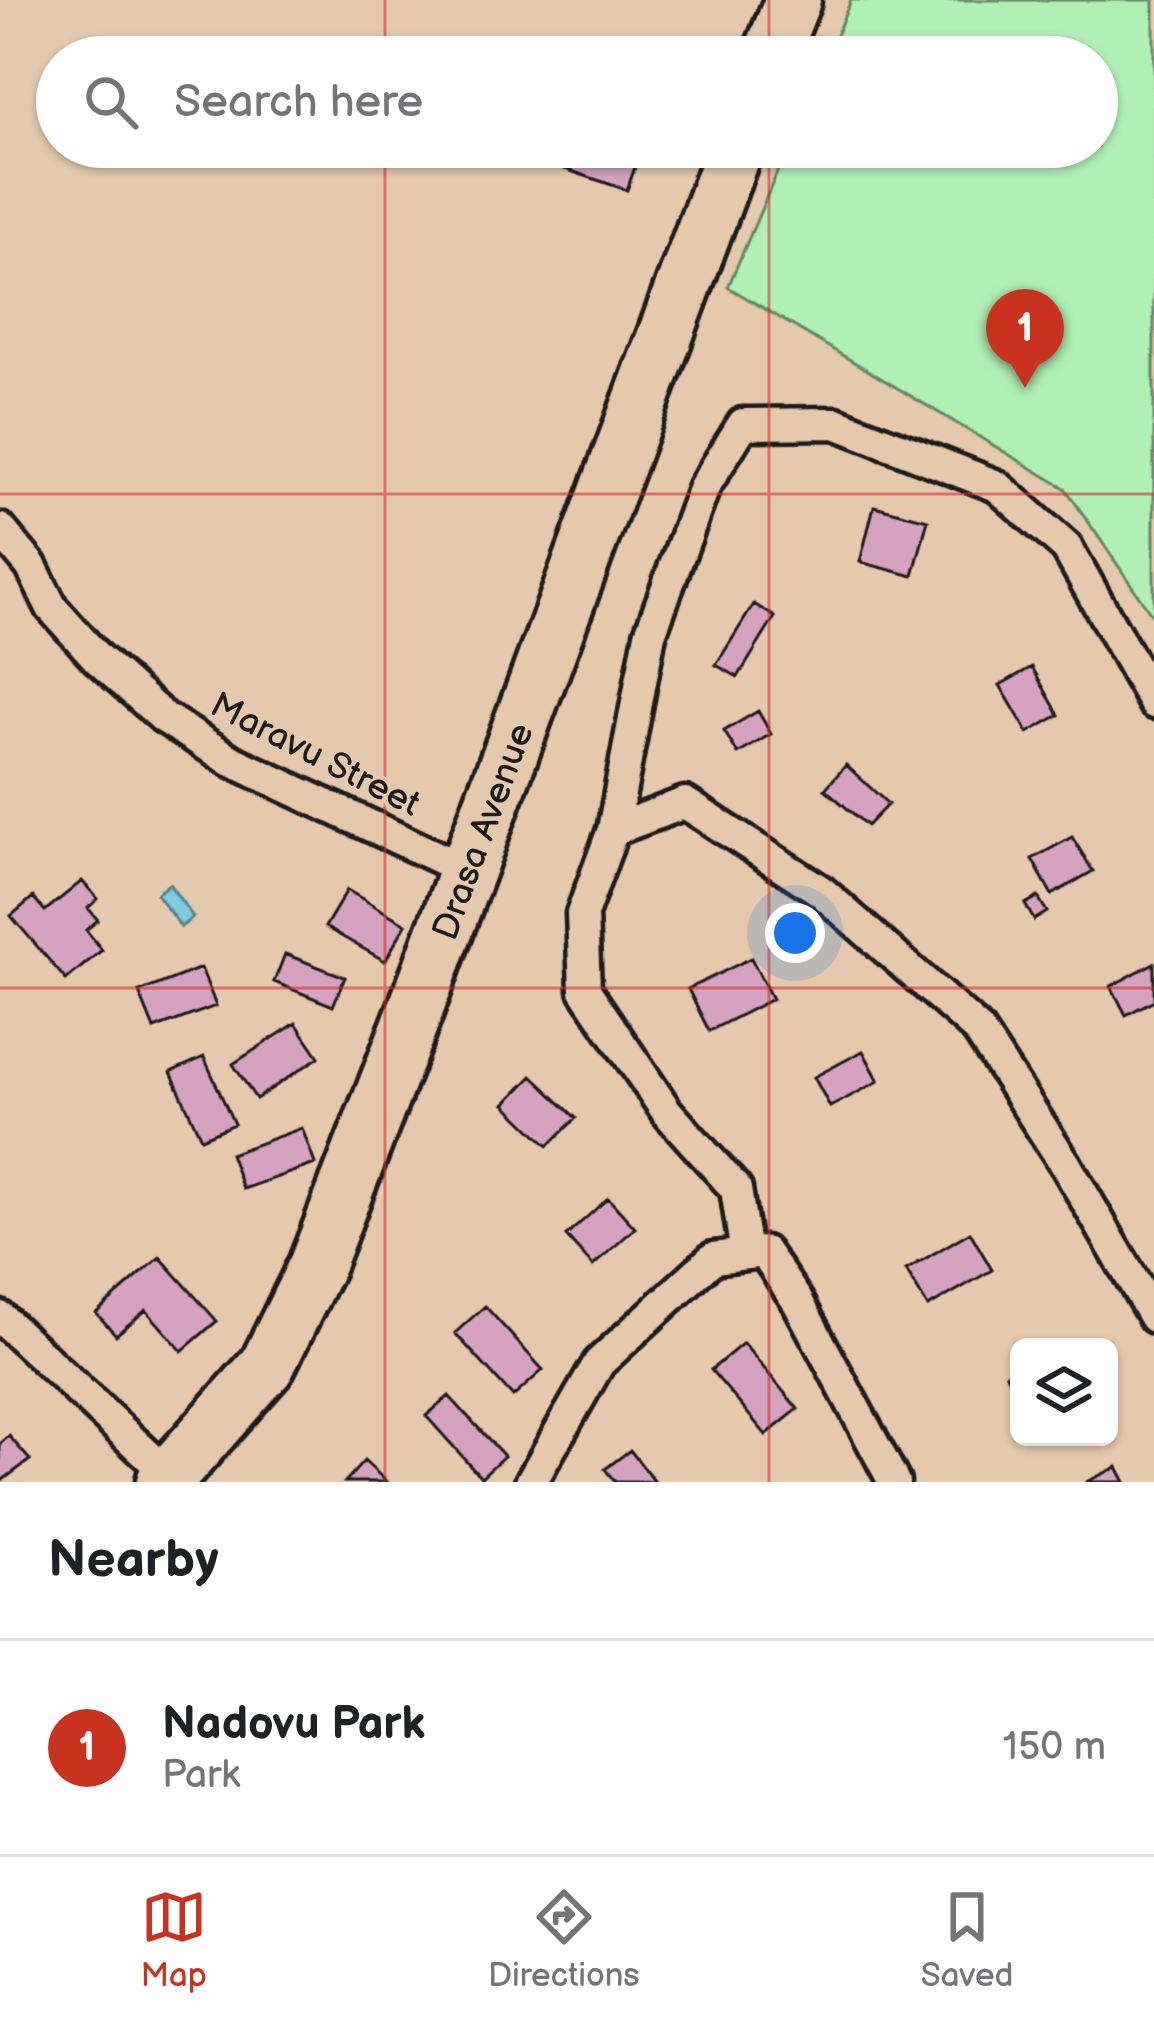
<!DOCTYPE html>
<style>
:root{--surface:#fff;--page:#f6f6f6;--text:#202124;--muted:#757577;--line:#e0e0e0;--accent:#c8321e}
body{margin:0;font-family:"Balsamiq Sans",sans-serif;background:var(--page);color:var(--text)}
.controls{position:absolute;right:36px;bottom:36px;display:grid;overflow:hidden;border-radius:18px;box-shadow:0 3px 9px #0004}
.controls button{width:108px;height:108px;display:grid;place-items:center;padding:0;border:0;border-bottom:3px solid var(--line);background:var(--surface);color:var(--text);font:60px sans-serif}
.you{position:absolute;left:795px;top:933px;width:42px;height:42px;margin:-30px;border:9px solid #fff;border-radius:50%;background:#1a73e8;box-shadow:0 0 0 18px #1a73e833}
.badge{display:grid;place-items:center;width:78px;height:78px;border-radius:50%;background:var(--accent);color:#fff;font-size:39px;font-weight:700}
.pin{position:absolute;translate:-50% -99px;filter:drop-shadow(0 3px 6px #0008)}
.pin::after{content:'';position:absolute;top:63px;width:42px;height:36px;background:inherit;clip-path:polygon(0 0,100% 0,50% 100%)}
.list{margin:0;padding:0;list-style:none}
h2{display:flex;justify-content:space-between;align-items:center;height:156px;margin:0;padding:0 48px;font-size:51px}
h2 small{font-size:39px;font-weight:400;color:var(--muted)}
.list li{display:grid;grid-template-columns:78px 1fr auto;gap:36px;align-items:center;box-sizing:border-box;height:216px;padding:0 48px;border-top:3px solid var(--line)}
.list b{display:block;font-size:45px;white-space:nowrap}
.list p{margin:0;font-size:39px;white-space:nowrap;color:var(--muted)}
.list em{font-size:39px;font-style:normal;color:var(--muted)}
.icon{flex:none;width:66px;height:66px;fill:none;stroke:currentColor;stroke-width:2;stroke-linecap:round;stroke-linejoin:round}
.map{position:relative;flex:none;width:1154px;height:1482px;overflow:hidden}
.search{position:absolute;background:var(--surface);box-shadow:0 3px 9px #0004;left:36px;right:36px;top:36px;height:132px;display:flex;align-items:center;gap:30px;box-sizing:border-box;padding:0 42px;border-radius:66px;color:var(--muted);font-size:45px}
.sheet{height:372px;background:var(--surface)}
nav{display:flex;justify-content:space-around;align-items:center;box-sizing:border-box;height:168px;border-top:3px solid var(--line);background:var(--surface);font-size:33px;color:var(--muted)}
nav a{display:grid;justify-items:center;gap:6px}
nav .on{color:var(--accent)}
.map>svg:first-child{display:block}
.green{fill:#b0efb6;stroke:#668669;stroke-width:3}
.water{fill:#7ecbdd;stroke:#578590;stroke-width:3}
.building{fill:#d5a3c1;stroke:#1c1c1c;stroke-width:3}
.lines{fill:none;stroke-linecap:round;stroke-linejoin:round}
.street-casing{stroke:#1c1c1c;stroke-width:39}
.highway-casing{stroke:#1c1c1c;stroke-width:63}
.street{stroke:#e5c9ac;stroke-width:30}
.highway{stroke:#e5c9ac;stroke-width:54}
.grid{fill:none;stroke:#d62828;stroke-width:3;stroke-opacity:0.55}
.labels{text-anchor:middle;stroke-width:9;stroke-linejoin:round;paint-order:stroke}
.street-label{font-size:36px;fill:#1c1c1c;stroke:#e5c9ac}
</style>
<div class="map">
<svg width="1154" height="1482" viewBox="0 0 1154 1482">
<rect width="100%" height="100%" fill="#e5c9ac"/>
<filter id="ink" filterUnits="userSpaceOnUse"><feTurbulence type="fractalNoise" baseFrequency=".00833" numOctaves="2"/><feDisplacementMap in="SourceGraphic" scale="24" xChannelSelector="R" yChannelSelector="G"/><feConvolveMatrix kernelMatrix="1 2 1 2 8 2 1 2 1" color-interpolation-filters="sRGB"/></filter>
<g filter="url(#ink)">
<path class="green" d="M851,0h303v618l-89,-130 -337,-201 60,-140h309v-90h-270z"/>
<path class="water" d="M169,884l24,33 -12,10 -25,-33z"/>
<path class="building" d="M590,40l48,17h-53z
M553,147h89l-15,43 -80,-27z
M874,506l54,14 -15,56 -53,-14z
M754,604l21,13 -37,60 -22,-12z
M1032,667l27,48 -31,18 -28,-48z
M758,711l13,23 -33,20 -14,-23z
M846,765l42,39 -21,22 -42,-37z
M1072,837l21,34 -41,24 -20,-36z
M82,881l16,18 -10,9 10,12 -12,10 16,20 -36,30 -55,-64 22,-19 12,14z
M347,890l59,34 -21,37 -60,-34z
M1038,897l9,15 -13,8 -9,-16z
M285,954l60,23 -12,29 -59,-24z
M751,958l21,41 -63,32 -21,-42z
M1154,963v37l-28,15 -15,-29z
M201,968l15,38 -62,23 -15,-37z
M296,1023l23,34 -63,42 -23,-35z
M863,1051l16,30 -49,26 -16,-30z
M204,1057l30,67 -33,14 -30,-66z
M532,1076l44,42 -28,28 -43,-42z
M302,1128l13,36 -72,25 -13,-35z
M608,1198l27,30 -42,38 -27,-30z
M970,1232l22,38 -64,37 -22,-37z
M160,1257l57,64 -35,30 -36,-41 -30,25 -20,-22z
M485,1306l58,64 -30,27 -58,-64z
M743,1343l55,66 -32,26 -55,-65z
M1019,1368v33l-13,-27z
M449,1396l55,60 -23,21 -55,-61z
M9,1436l21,24 -30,22v-38z
M630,1450l25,32h-40l-10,-13z
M364,1461l23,21h-42z
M1117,1467l8,15h-39z"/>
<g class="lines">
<g class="street-casing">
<path id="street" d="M0,529l31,37 21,42 45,50 66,59 69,44 235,110
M613,830l37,-196 54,-147 39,-63 93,-1 161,63 70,62 87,155
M746,1254l-10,-65 -69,-77 -82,-122 -3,-76 31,-84 72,-27 136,88 157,139 88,135 88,152
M0,1317l170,159
M531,1482l68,-119 114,-105 51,-6 34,50 96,180"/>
</g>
<g class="highway-casing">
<g id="highway">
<path d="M770,57l23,-57"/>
<path id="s1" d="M164,1482l103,-116 49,-100 98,-252 321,-867"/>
</g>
</g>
<use href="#street" class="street"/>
<use href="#highway" class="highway"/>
</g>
</g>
<path class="grid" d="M385,0v57M769,0v57M385,147v1335M769,147v1335M0,494h1154M0,988h1154"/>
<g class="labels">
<g class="street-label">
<text transform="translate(316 753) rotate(27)" y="13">Maravu Street</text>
<text dy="13" stroke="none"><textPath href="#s1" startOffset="732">Drasa Avenue</textPath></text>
</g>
</g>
</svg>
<div class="controls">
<button><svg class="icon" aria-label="layers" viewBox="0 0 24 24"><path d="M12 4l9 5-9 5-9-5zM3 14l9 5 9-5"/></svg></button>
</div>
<div class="you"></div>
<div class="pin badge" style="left:1025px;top:388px">1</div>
<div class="search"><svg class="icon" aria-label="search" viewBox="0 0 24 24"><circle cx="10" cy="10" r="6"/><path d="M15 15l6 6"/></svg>Search here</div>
</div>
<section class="sheet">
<h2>Nearby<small></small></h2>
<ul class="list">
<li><span class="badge">1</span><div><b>Nadovu Park</b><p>Park</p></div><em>150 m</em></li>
</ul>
</section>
<nav>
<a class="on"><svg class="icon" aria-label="map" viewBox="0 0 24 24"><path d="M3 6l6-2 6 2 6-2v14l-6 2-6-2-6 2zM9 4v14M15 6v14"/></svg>Map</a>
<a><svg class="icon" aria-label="directions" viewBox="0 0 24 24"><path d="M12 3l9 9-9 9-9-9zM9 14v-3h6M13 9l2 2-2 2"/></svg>Directions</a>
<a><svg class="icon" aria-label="saved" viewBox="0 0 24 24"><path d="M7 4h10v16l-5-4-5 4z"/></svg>Saved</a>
</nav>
